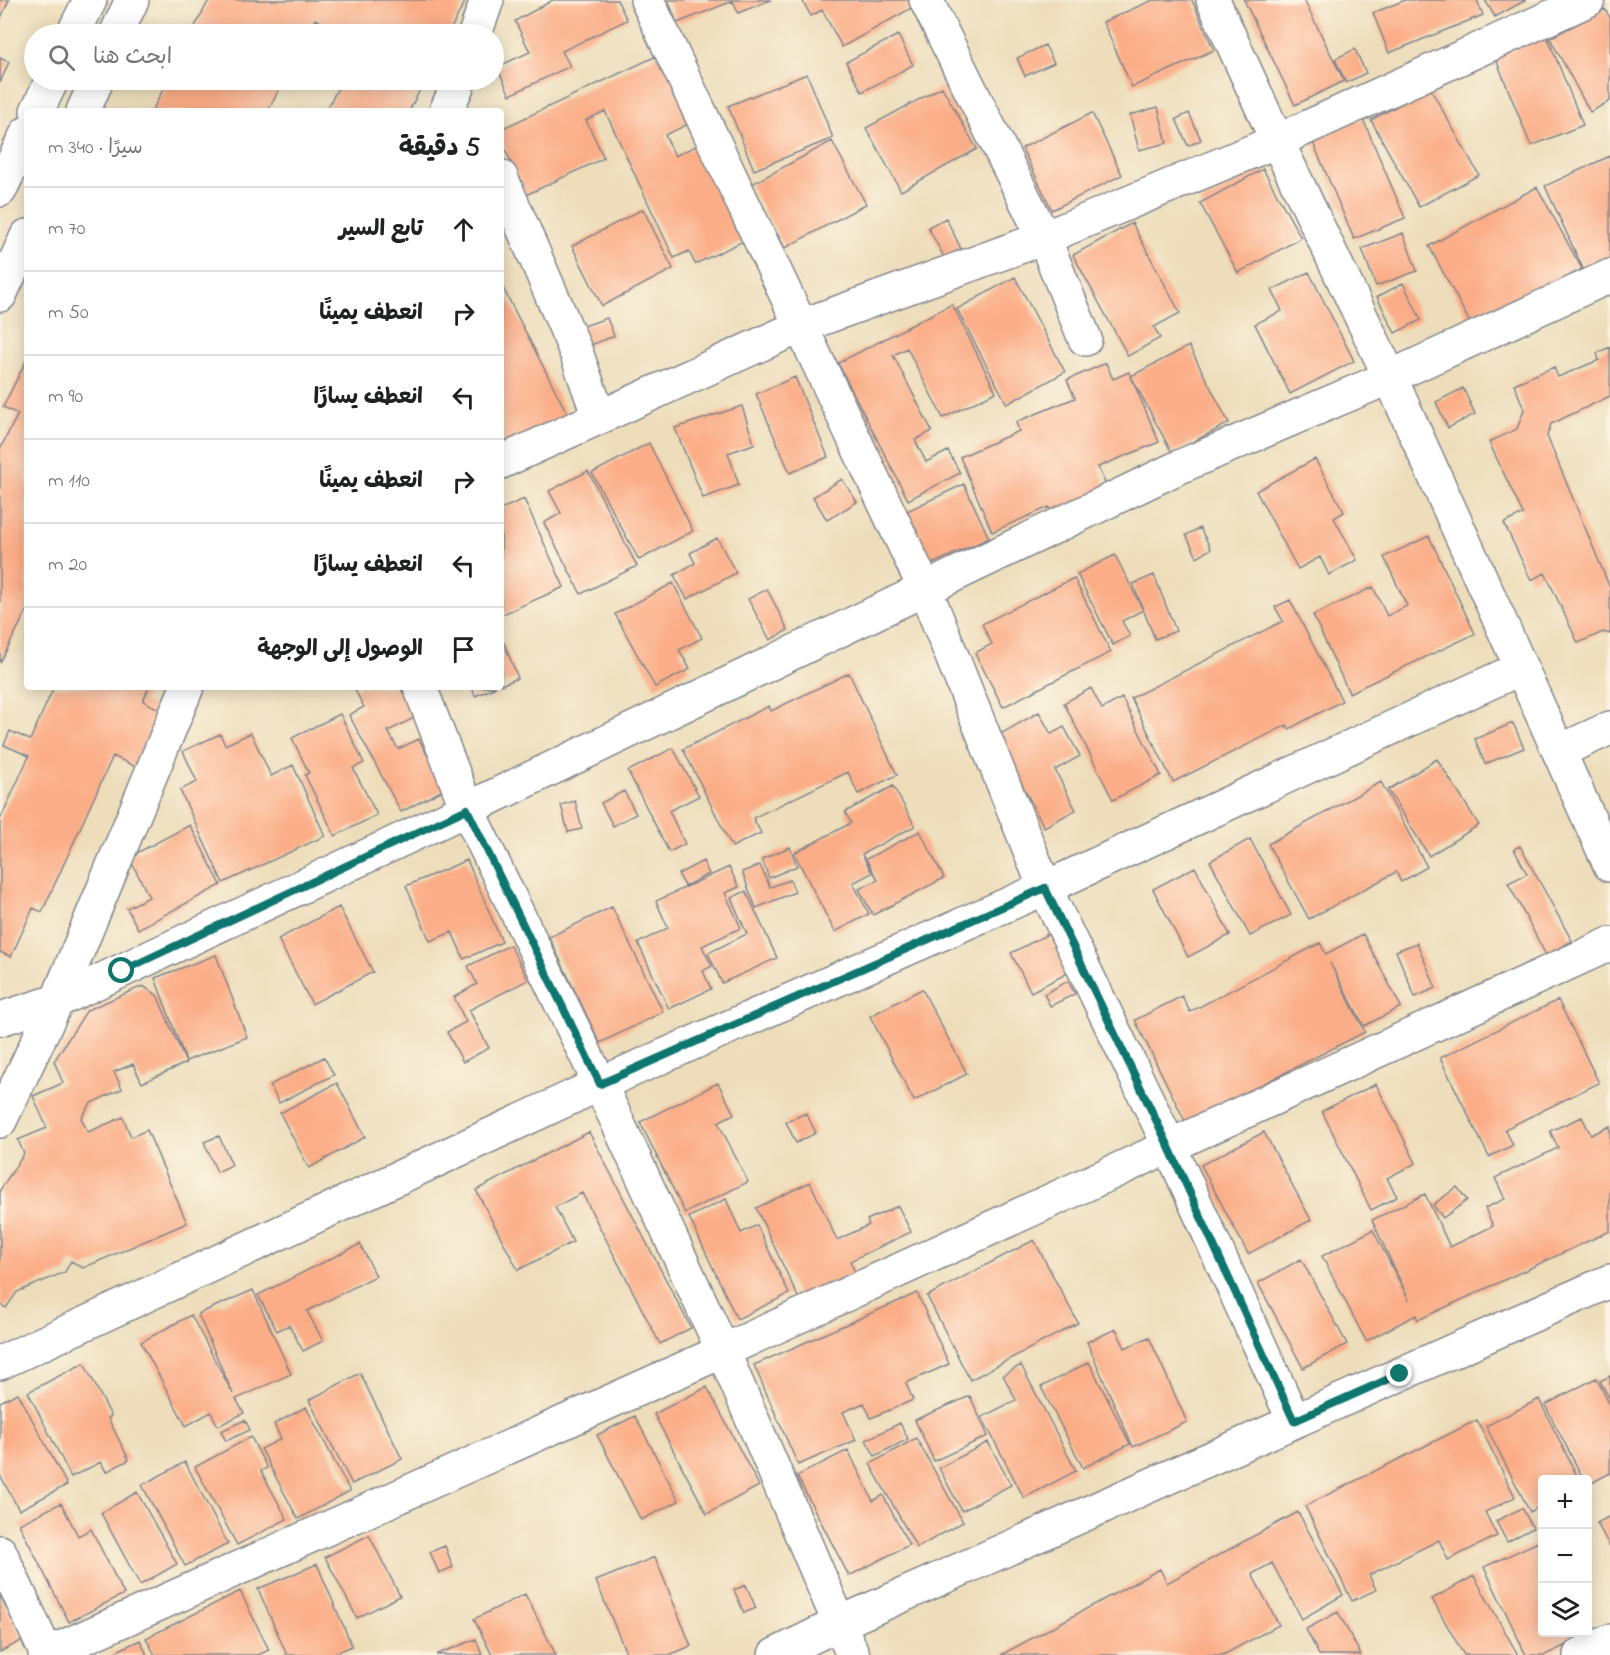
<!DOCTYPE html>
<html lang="ar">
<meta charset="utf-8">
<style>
:root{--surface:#fff;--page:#f6f6f6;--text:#202124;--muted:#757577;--line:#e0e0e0}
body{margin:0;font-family:"Indie Flower","Playpen Sans Arabic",sans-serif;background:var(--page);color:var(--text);direction:rtl}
.controls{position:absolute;right:18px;bottom:18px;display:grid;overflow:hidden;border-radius:6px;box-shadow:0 3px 15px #0003}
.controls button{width:54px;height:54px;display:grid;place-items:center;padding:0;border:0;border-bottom:2px solid var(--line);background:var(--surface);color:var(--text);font:30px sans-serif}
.stop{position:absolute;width:18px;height:18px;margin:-14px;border:4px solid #0f766e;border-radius:50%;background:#fff}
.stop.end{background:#0f766e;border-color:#fff;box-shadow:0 2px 6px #0008}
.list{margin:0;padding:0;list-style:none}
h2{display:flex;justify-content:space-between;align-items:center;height:78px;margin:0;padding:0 24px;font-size:26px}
h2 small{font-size:20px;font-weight:400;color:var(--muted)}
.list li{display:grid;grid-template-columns:39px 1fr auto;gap:18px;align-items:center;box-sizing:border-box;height:84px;padding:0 24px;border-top:2px solid var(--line)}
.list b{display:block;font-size:22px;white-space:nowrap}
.list em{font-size:20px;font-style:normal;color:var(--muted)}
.icon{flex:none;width:33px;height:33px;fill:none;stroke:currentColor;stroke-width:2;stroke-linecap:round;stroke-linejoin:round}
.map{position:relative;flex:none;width:1610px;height:1655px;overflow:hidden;direction:ltr}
.search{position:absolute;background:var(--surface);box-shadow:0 3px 15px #0003;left:24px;top:24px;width:480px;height:66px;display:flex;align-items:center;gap:15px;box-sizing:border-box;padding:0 21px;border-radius:33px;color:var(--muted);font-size:22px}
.panel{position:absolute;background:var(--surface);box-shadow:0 3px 15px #0003;left:24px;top:108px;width:480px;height:582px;border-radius:6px;direction:rtl}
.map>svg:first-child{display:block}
.building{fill:#fbad87}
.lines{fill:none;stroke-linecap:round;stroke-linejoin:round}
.minor-casing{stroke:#84868c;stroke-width:36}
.major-casing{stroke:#84868c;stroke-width:36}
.minor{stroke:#fff;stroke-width:33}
.major{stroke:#fff;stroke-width:33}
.route{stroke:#0f766e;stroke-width:8}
</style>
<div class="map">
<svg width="1610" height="1655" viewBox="0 0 1610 1655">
<rect width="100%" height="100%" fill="#fcf5e5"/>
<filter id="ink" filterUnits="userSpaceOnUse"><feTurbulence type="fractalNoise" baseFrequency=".0167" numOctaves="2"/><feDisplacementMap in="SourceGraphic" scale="12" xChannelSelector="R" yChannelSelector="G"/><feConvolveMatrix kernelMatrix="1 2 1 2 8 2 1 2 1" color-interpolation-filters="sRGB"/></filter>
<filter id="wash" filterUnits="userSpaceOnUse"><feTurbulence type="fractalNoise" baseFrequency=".008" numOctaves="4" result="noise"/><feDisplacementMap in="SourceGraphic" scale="24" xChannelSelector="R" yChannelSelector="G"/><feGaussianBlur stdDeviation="1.35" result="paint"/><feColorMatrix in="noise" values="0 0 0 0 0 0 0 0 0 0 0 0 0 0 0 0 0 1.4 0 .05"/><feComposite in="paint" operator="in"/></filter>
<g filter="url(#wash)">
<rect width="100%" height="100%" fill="#edddba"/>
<g id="blocks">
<path class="building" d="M0,0h9l-9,20z
M209,0h257l-18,34h-102l-31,-15 -8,15h-116z
M553,0h64l10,20 -65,31 8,15 -60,29 -13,-28 33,-15 -15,-31z
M668,0h103l-33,13 -5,-12 -56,22z
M802,0h112l3,5 -75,42 -20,-37 -11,6z
M1153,0h39l22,50 -82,37 -29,-65z
M1244,0h60l40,81 -49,24z
M1405,0h72l6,15 -94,38 -16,-40z
M1485,0h41l-31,17z
M1605,9l5,9v83l-20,11 -40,-74z
M898,35l15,30 -51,27 -16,-30z
M1547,36l36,89 -52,21 -36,-89z
M1045,45l9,18 -29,13 -8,-18z
M1355,49l11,24 -20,10 -11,-24z
M665,52l32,68 -32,15 10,21 33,-16 42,98 -55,26 -6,-13 -15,7 -69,-147 -19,9 18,38 -78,37 -25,-55v-11z
M0,58l9,4 -9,21z
M807,74l26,64 -79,32 -26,-64z
M168,80h116l-16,31h-116z
M342,80h83l-16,31h-83z
M942,87l35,62 -76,42 -35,-63z
M1430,88l49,87 -60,32 -48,-87z
M1158,107l9,36 -28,7 -9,-35z
M1092,113l30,62 -70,35 -30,-62z
M1189,113l12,27 -13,6 -12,-27z
M1363,119l42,99 -51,21 -42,-99z
M832,141l34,63 -81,44 -35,-63z
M1610,156v105l-25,12 -40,-87z
M1263,169l38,69 -63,35 -38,-70z
M1537,187l45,82 -109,59 -44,-82z
M643,209l30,60 -71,37 -30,-60z
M946,218l15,31 -17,8 -16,-30z
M1132,223l48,90 -26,14 6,11 -32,18 -55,-101z
M1403,233l14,38 -41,15 -14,-37z
M1309,272l45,89 -64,33 -35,-70 27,-13 -10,-21z
M1015,277l50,95 -58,32 -50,-95z
M1403,283l18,37 -26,13 -18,-36z
M501,284l71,139 -71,36z
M952,304l44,88 -53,26 -36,-70 -14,7 39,76 -17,9 11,22 22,-11 12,22 -52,27 -70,-137z
M607,318l7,18 -31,12 -8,-19z
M1189,346l40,77 -57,30 -41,-77z
M1610,347v49l-59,28 -4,12 63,152v46l-7,-2 -25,11 -33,-70 -14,7 -27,-57 19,-9 -34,-72 28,-13 7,-20 -10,-25 40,-17 4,10 41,-17 -2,-7z
M27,359v251l-27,53v-214l18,-35 -15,-7z
M1106,363l7,16 16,-7 30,70 -61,25 10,23 -56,23 -3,-6 -57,25 -32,-75 59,-26 -3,-9 59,-24 -8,-18z
M795,377l33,80 -38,16 -34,-79z
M1463,388l12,26 -27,14 -12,-26z
M742,406l12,38 -26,9 11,32 -36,13 -28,-70z
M649,443l44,88 -54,29 -47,-87z
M1315,459l29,53 -10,6 23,42 -28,15 -9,-18 -22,12 -42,-78z
M588,471l49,95 -56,28 -37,-71 17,-10 -12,-22z
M842,479l15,23 -30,18 -14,-23z
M964,484l25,54 -57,26 -25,-53z
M524,499l40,88 -63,28v-106z
M1200,528l11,21 -14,8 -11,-22z
M1429,536l46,98 -126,59 -36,-78 60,-28 14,29 20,-10 -23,-49z
M717,538l19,35 -49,26 -13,-24 21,-12 -5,-10z
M1115,555l28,55 -21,11 8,15 -17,9 -36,-71z
M1154,575l22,56 -21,8 -22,-55z
M1074,578l37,74 -108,55 -28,-54 17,-9 -10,-20z
M673,583l29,55 -23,12 11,19 -35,18 -40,-73z
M767,589l21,41 -18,10 -22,-41z
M1290,600l52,101 -53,28 -2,-4 -114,57 -42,-84 152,-77 -8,-14z
M504,643l14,35 -17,7v-40z
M849,673l48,102 -39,19 -10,-22 -95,46 8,15 -29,14 -49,-98 86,-43 2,5z
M54,687h95l-6,14 18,9 -25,57 -23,-11 -71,156 -9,-4 -22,49 -11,-5v-132l29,-64 -25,-11 6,-14 20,9z
M360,687h40l16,30 -28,14 10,18 21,-10 26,50 -44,23 -52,-97 15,-8 -9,-17z
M472,687h24l-21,9z
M1091,688l11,21 20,-11 39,77 -48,25 -49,-97z
M1039,712l12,22 13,-7 16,29 -25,14 21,40 -32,17 -47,-91z
M340,714l24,49 -11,5 24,47 -42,21 -30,-61 4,-2 -17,-35z
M1513,723l11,25 -39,16 -10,-25z
M251,733l20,43 22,-11 32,71 -102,47 -43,-93 17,-8 -14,-31 37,-17 5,11z
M673,748l26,48 -30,15 16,33 -16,8 -41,-81z
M1437,759l42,66 -50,31 -41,-66z
M1381,782l46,85 -26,15 -5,-10 -87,47 -41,-75z
M893,786l22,40 -53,28 10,19 -19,10 16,31 -34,18 -41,-79 57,-30 -6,-11z
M624,791l12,23 -23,12 -12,-23z
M575,801l7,28 -14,3 -7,-27z
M190,825l31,60 -83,44 -11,-21 22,-11 -20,-40z
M920,831l24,47 -71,37 -14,-26 19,-9 -12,-21z
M1250,839l41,76 -41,21 -40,-75z
M1520,846l52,95 -26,14 -38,-72 19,-9 -13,-25z
M790,847l7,19 -28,12 -7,-19z
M467,860l35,82 -38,17 -12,-27 -22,9 -24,-55z
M703,861l6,13 -24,12 -7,-12z
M760,865l10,22 20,-7 5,12 -39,16 -14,-36z
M729,867l10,20 -14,6 16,35 -39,18 10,20 -9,5 8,18 -42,20 -31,-66 30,-15 -12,-27z
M1195,867l35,68 -42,22 -35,-68z
M746,891l31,67 -55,25 -14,-30 39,-19 -16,-36z
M339,907l34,65 -61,32 -34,-65z
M612,907l51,105 -63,31 -51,-106z
M1048,934l20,39 -37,19 -20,-39z
M1363,934l38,73 -37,19 -34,-63 35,69 -179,91 -51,-103 47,-24 8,16 130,-69 6,11z
M1417,943l19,45 -21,9 -19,-46z
M510,945l18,35 -59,30 20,38 -26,14 -16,-30 19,-10 -12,-25 23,-13 -9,-18z
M216,955l31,82 -61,24 -31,-83z
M1068,981l7,13 -25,12 -6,-12z
M143,986l14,9 29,68 -44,20 -9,-19 -19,8 8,17 -31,14 -10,15 7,14 35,-15 8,20 16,-7 40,93 -104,45 -12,-7 -6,11 -48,20 -11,16 -6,-4v-114l24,-36 -6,-14 29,-12 -14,-32 30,-13 -9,-22 33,-51z
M922,989l45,85 -53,27 -44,-85z
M1558,1000l41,83 -94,46 8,16 -24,12 -49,-99z
M324,1057l10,18 -55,28 -9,-18z
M337,1083l28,54 -56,31 -29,-55z
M718,1083l16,31 -16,8 30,60 -63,31 -45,-91z
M1376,1084l40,79 -29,15 10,19 -26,13 -49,-99z
M806,1113l10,20 -20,10 -10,-21z
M1582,1117l9,18 19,-9v105l-192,89 -2,-5 -50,26 -44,-85 51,-26 36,70 -37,-80 53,-26 25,53 43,-21 -8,-18 20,-9 -10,-21 63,-30 -8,-17z
M589,1132l102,196 -31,16 -78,-151 -27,14 18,35 -55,28 -42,-80z
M1264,1132l47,88 -63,34 -47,-89z
M219,1136l13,29 -15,7 -13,-30z
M810,1182l27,58 32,-15 -2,-5 31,-14 13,26 -61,29 5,11 -56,27 -43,-91z
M1457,1187l10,13 -24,18 -10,-13z
M726,1199l15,34 16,-8 32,69 -52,25 -48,-102z
M1034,1240l44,83 -108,57 -43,-84z
M360,1244l16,32 -69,35 16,30 -20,10 -14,-26 -12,6 -19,-36z
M1301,1259l46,85 -44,24 -45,-85z
M253,1290l38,84 -55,25 8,14 -26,13 -7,-14 -25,14 -45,-84 50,-27 42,79 -35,-80z
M917,1293l32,71 -43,19 7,17 -42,18 -7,-15 -21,9 13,28 -58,25 -44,-100z
M1116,1329l9,19 24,-11 38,85 -54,25 -46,-105z
M1089,1362l41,82 -47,24 -42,-81z
M84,1363l27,53 -3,2 21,42 -23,12 -5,-10 -30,15 -43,-85z
M1021,1365l55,106 -52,27 -42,-81 34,-17 -13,-25z
M360,1373l42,86 -50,25 -43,-84z
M1610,1376v23l-10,-18z
M1596,1378l14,27v68l-22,12v-5h-4l-39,-75z
M707,1387l52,99 -52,28 -53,-100z
M18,1393l49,92 -48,25 -19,-35v-73z
M970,1396l18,40 -54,25 -19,-41z
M1539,1399l40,81h-37v25l-12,7 -44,-86z
M306,1407l44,84 -52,28 -37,-70 20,-10 -7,-15z
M635,1416l44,85 -38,19 -44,-85z
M245,1420l5,10 -24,11 -5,-10z
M1477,1420l38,77 -30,15 12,24 -49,24 -9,-20 -70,35 7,15 -24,11 -47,-95z
M900,1423l8,16 -33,17 -9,-16z
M251,1437l16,31 -6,3 26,48 -50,26 -42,-78z
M916,1438l47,84 -46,26 -47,-84z
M988,1442l23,43 -49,26 -23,-43z
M848,1450l25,51 10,-6 26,50 -60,31 -52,-100z
M185,1462l43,82 -43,22 -43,-81z
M137,1492l40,72 -37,21 -39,-72z
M61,1503l17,33 13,-7 33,65 -55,28 -50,-98z
M1522,1508l11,20 -26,14 -11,-21z
M1298,1512l45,83 -41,24 -30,-56 -20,11 27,51 -56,30h-222l159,-86 7,14z
M1610,1516v31l-13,-24z
M369,1535l31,61 -43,22 -32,-61z
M1538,1542l4,8v82h39l3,5 -39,18h-19l-42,-88z
M445,1546l8,21 -14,6 -9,-21z
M655,1557l36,89 -22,9h-42l-31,-74z
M317,1564l35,82 -21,9h-44l-29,-66z
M1474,1576l44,79h-54l-32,-56z
M746,1585l10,23 -12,5 -10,-23z
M240,1591l29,59 -11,5h-103l-9,-17z
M525,1594l31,61h-64l-18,-36z
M0,1595l23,45 -23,12z
M1338,1612l23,43h-42l-13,-26z
M476,1639l6,16h-46z
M140,1640l7,15h-38z"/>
</g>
</g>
<g filter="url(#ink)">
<use href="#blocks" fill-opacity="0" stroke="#84868c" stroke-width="1.5"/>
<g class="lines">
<g class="minor-casing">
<path id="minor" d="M647,0l278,589 120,299 124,257 125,276
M926,0l118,238 41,101
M1213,0l64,141 113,236 220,488
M475,34l12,-34
M446,111l14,-31
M501,177l75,175 23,65
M501,462l300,-136 243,-88 233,-97 311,-141
M420,687l47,122 712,-342 211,-90 220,-101
M1560,751l50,-23
M0,1019l57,-18 410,-192 133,275 123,267 130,304
M0,1121l57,-120 130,-314
M0,1363l600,-279 445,-196 474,-219
M0,1552l47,103
M45,1655l678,-304 887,-407
M775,1655l65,-32 770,-342
M1580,1655l30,-14"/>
</g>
<g class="major-casing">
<path id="major" d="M73,34l17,-34
M116,34l16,-34
M37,111l15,-31
M83,111l14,-31
M0,190l27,-57
M0,295l27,-59"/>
</g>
<use href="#minor" class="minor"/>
<use href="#major" class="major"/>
</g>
</g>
<g class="lines" filter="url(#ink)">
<path class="route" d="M122,971l345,-162 133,275 445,-196 123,257 126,276 106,-47"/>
</g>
</svg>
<div class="controls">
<button>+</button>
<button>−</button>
<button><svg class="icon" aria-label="layers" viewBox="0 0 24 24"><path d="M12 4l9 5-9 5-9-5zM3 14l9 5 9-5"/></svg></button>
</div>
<div class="stop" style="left:122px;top:971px"></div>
<div class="stop end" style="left:1400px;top:1374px"></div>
<div class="search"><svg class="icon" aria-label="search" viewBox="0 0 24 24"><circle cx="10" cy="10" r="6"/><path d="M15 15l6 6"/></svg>ابحث هنا</div>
<section class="panel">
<h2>5 دقيقة<small>سيرًا · 340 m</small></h2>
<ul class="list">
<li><svg class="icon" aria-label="ahead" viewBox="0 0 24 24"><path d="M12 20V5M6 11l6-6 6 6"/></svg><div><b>تابع السير</b></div><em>70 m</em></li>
<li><svg class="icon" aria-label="right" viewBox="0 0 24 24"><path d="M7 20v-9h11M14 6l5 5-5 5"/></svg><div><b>انعطف يمينًا</b></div><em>50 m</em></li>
<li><svg class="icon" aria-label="left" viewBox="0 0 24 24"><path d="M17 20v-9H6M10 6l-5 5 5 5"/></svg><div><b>انعطف يسارًا</b></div><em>90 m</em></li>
<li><svg class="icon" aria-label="right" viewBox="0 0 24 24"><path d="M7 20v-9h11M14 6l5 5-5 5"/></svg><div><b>انعطف يمينًا</b></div><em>110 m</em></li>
<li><svg class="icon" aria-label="left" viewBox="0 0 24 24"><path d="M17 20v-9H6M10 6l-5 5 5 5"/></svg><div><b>انعطف يسارًا</b></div><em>20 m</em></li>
<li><svg class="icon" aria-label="arrive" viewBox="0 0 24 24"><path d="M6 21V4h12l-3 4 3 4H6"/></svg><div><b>الوصول إلى الوجهة</b></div></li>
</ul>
</section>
</div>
